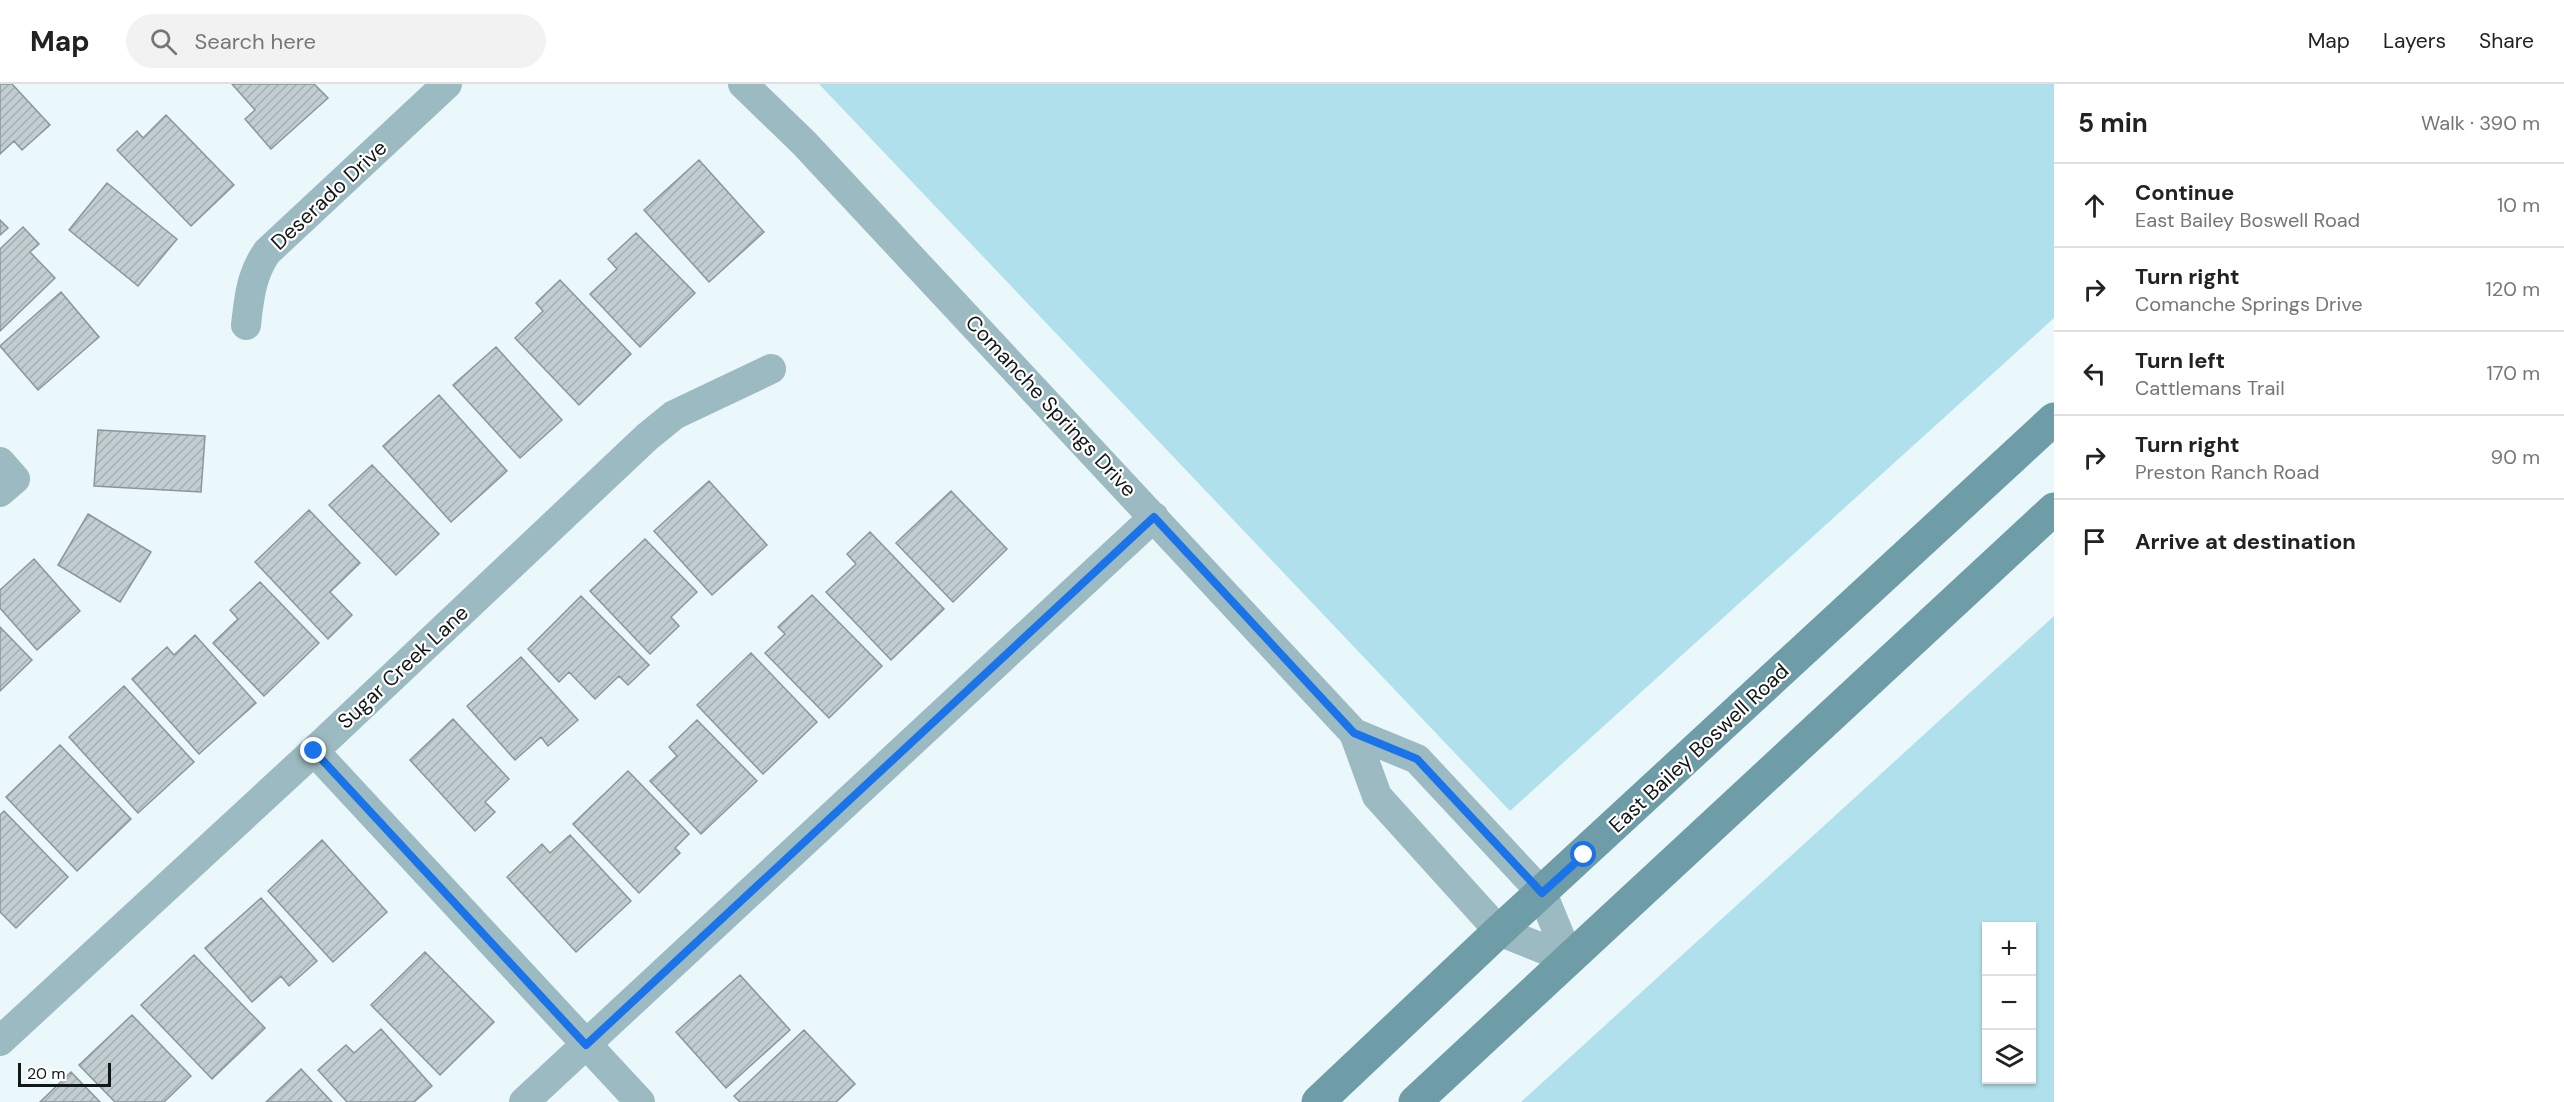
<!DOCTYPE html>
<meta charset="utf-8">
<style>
:root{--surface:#fff;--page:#f2f2f2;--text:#222;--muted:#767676;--line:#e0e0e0}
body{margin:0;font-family:"DM Sans",sans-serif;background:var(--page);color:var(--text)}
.controls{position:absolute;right:18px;bottom:18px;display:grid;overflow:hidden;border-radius:0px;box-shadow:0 2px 4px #0004}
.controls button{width:54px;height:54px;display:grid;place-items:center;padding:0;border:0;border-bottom:2px solid var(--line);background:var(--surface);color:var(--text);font:30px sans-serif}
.scale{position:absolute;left:18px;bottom:15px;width:93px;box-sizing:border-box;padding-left:6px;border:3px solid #131718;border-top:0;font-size:16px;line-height:21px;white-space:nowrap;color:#131718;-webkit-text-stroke:4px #fff;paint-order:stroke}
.stop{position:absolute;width:18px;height:18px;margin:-14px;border:4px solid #1a73e8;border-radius:50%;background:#fff}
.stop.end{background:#1a73e8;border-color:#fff;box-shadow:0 2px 6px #0008}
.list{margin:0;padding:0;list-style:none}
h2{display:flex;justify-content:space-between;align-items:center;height:78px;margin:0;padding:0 24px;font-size:26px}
h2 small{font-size:20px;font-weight:400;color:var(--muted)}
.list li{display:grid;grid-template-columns:39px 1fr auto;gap:18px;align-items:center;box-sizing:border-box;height:84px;padding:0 24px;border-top:2px solid var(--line)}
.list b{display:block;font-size:22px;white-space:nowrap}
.list p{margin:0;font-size:20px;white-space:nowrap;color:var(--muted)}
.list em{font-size:20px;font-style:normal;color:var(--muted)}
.icon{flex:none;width:33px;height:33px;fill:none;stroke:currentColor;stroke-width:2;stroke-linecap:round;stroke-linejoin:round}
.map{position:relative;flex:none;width:2054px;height:1018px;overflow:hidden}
header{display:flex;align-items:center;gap:36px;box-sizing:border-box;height:84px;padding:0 30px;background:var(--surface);border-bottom:2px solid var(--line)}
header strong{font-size:28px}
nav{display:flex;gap:33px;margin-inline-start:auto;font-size:21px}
.search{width:420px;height:54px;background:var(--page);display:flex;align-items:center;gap:15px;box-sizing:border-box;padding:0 21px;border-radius:33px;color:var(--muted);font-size:22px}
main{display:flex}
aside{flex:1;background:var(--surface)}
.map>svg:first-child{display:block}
.green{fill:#afe0eb;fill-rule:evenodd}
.building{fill:url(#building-hatch);stroke:#8a9699;stroke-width:1.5}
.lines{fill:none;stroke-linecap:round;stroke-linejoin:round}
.street{stroke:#9cbac1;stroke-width:30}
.secondary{stroke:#6e9ca7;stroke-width:33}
.route{stroke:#1a73e8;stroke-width:8}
.labels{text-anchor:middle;stroke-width:4.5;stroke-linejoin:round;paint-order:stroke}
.street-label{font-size:21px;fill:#131718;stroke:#fff}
</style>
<header>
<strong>Map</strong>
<div class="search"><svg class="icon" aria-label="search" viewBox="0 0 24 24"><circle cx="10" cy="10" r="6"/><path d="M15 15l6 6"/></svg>Search here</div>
<nav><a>Map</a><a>Layers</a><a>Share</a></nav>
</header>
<main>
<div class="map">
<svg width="2054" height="1018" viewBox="0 0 2054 1018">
<defs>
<pattern id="building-hatch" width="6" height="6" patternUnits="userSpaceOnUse" patternTransform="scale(1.5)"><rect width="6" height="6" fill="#c1cdd0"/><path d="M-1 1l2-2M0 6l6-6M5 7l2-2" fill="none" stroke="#a5afb2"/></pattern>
</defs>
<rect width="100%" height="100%" fill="#ebf8fb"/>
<path class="green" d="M819,0h1235v234l-544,493z
M2054,532v486h-533zM2032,842v154h-46v-154z"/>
<path class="building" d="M0,0h12l38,41 -28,25 -8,-9 -14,13z
M232,0h82l14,14 -57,51 -26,-30 10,-9z
M166,31l68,70 -43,41 -74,-76 20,-19 6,7z
M699,76l65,72 -55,50 -65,-72z
M107,99l70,56 -39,47 -69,-56z
M0,136l8,8 -8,7z
M23,143l16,17 -9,8 25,26 -55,53v-82z
M636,149l59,60 -55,54 -50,-53 27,-25 -9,-10z
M560,196l71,74 -52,51 -64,-67 28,-27 -7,-8z
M61,208l38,45 -61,53 -38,-44z
M496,263l66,73 -42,38 -67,-73z
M439,311l68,76 -56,51 -68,-76z
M98,346l107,6 -4,56 -107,-6z
M372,381l67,69 -43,41 -67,-70z
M709,397l58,64 -55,50 -58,-64z
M951,407l56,58 -54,53 -57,-59z
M309,426l51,53 -30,29 22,23 -24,24 -73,-77z
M88,430l63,38 -31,50 -62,-37z
M870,448l74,77 -53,51 -65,-68 30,-28 -9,-10z
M645,455l52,53 -26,25 8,9 -29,28 -60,-63z
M34,475l46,52 -43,39 -37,-42v-18z
M260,498l59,61 -55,53 -51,-53 25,-24 -8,-9z
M812,511l70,71 -53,52 -64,-65 20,-19 -7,-7z
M581,512l68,69 -21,20 -9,-9 -24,23 -26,-27 -10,10 -31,-33z
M0,543l32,33 -32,31z
M195,551l61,68 -57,51 -67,-75 35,-32 7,8z
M751,569l66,69 -54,52 -66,-69z
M521,573l57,63 -30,26 -7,-9 -26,23 -48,-54z
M124,602l70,76 -56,51 -69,-76z
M453,635l56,60 -24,23 10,10 -20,19 -65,-71z
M697,636l60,61 -56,53 -51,-53 27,-25 -8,-9z
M60,661l71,74 -54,52 -71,-74z
M628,687l61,63 -14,14 5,5 -41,40 -66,-69z
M4,727l64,66 -52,51 -16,-16v-97z
M570,751l61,66 -55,51 -69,-75 35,-33 8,9z
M322,756l65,72 -54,50 -65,-71z
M261,814l56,63 -28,25 -8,-10 -29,26 -47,-54z
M425,868l69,70 -54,53 -69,-70z
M194,871l71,73 -53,51 -71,-74z
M740,891l50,55 -64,58 -50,-56z
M132,931l59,61 -27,26h-49l-36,-37z
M381,945l51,57 -18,16h-67l-29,-32 28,-25 8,8z
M804,946l51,54 -19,18h-96l-6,-6z
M301,985l31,33h-66z
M71,988l29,30h-60z"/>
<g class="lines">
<path class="street" d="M743,0l61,59 550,590 23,63 122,135 70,28
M246,241c3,-27 5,-50 21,-73l180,-168
M0,378l15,17 -15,13
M1354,649l63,26 125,134 27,66
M314,667l326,351
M0,957l314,-290 333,-314 27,-22 97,-46
M524,1018l630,-585"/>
<path class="secondary" d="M1318,1018l181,-171 555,-512
M1415,1018l639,-593"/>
</g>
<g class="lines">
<path class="route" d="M314,667l272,294 568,-528 200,216 63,26 125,134 42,-38"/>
</g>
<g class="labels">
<g class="street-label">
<text transform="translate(329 111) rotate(-43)" y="7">Deserado Drive</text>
<text transform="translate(1051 322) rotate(47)" y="7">Comanche Springs Drive</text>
<text transform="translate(403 583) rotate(-43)" y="7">Sugar Creek Lane</text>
<text transform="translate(1699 664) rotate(-43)" y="7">East Bailey Boswell Road</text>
</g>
</g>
</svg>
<div class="controls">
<button>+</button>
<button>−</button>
<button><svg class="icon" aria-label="layers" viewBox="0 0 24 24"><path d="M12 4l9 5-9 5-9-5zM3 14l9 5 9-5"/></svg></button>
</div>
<div class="scale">20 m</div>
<div class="stop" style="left:1584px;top:771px"></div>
<div class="stop end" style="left:314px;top:667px"></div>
</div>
<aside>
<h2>5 min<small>Walk · 390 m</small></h2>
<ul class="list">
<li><svg class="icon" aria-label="ahead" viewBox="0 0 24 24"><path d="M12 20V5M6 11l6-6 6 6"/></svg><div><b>Continue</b><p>East Bailey Boswell Road</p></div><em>10 m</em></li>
<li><svg class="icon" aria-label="right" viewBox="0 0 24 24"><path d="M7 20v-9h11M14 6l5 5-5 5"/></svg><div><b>Turn right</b><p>Comanche Springs Drive</p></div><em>120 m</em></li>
<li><svg class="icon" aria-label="left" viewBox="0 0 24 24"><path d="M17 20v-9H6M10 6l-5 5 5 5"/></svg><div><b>Turn left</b><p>Cattlemans Trail</p></div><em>170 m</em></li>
<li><svg class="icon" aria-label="right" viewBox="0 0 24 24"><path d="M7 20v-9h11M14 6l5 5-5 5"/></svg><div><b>Turn right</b><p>Preston Ranch Road</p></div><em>90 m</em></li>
<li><svg class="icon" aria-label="arrive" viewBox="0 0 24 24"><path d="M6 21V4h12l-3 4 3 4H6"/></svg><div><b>Arrive at destination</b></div></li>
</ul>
</aside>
</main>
